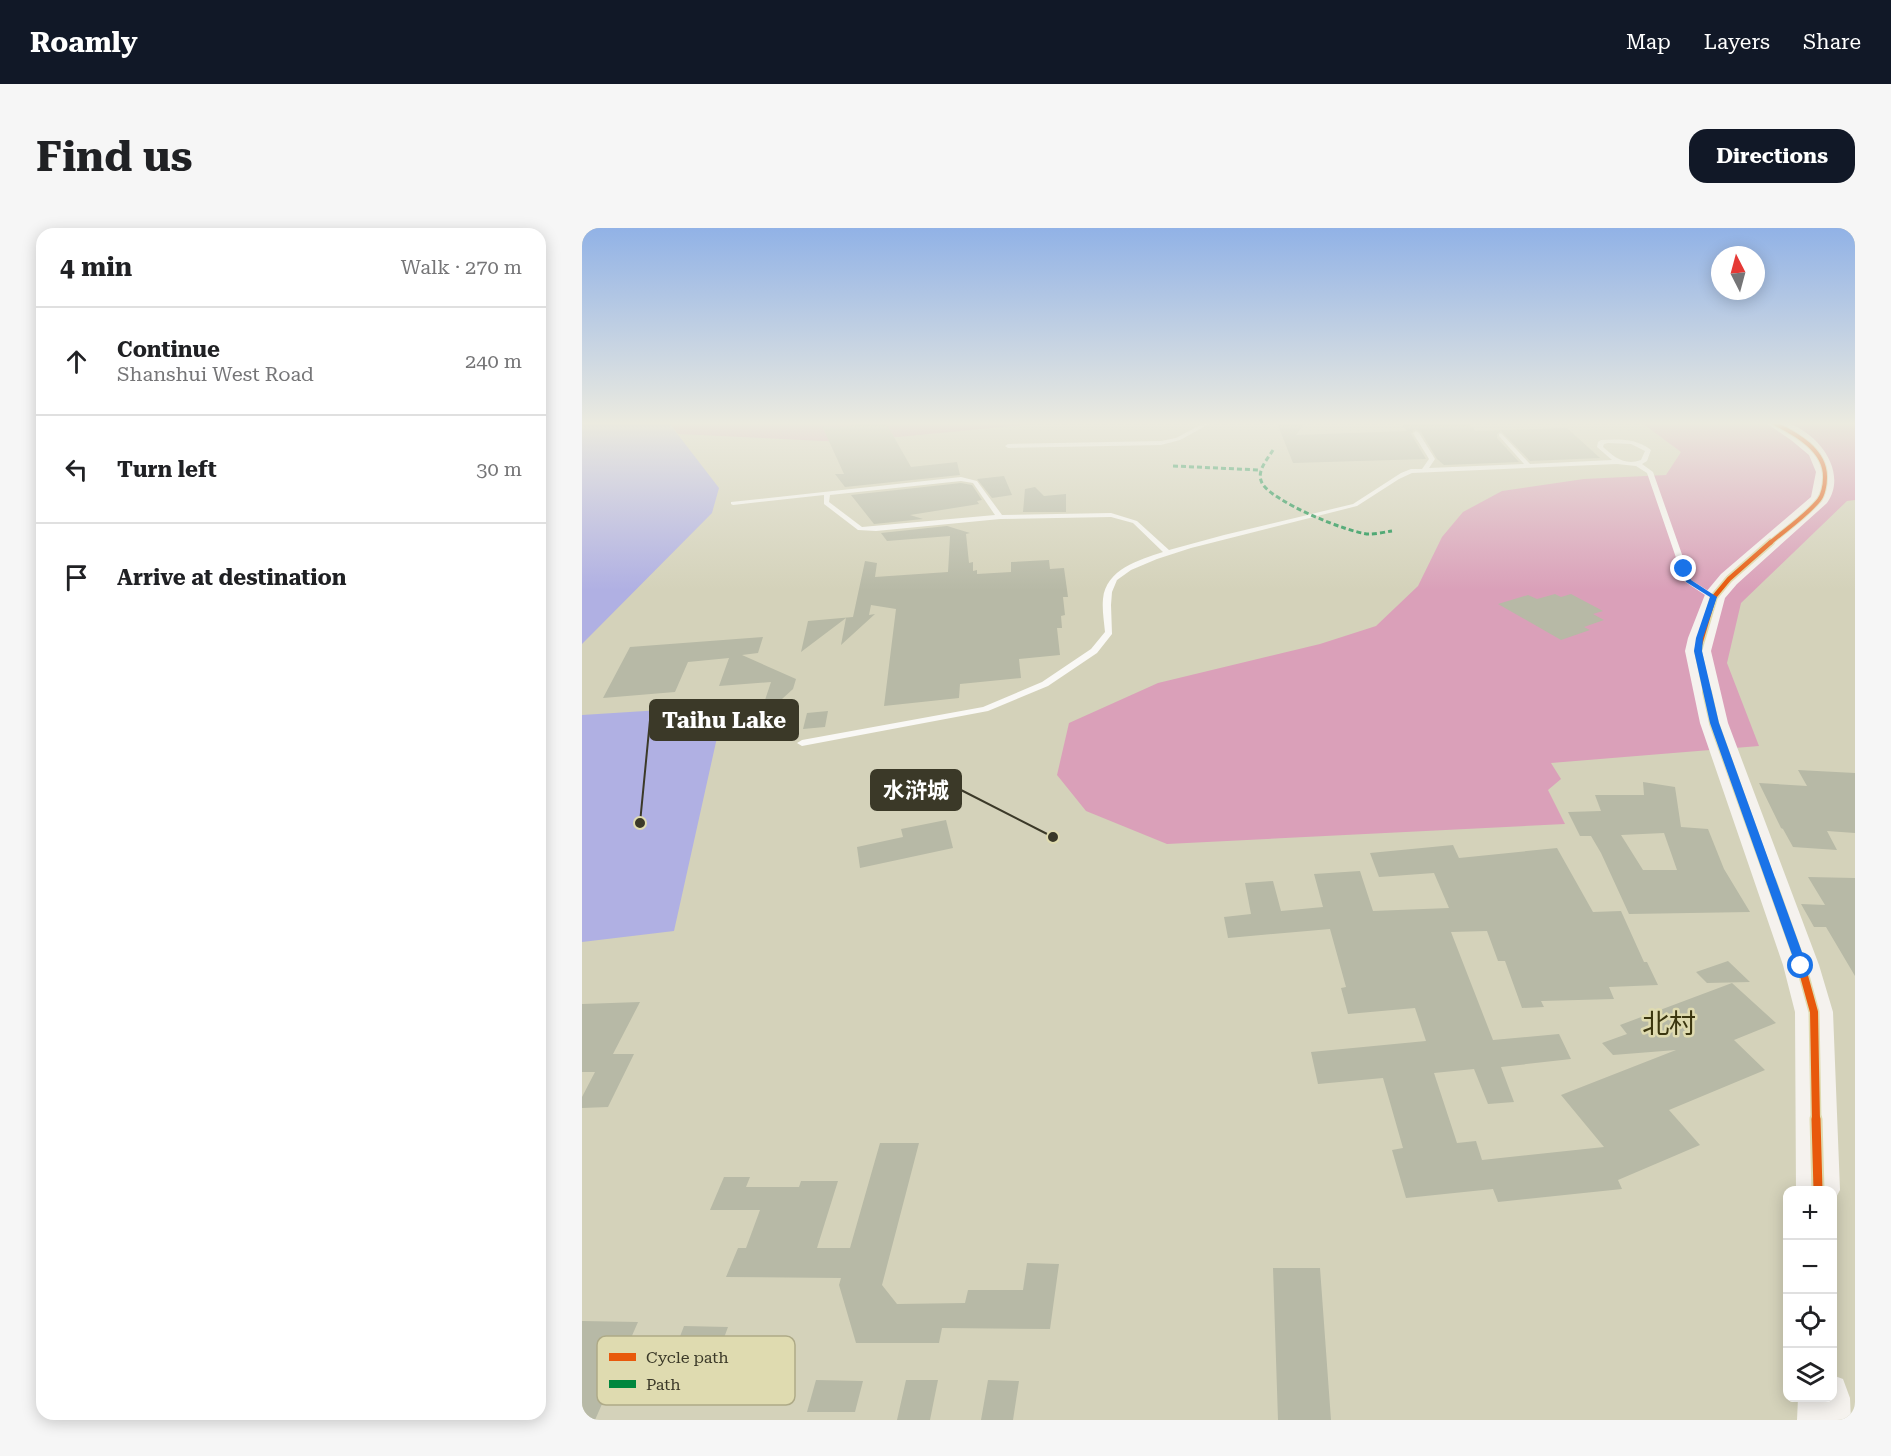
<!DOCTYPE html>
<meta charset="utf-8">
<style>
:root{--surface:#fff;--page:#f6f6f6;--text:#202124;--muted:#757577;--line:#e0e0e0;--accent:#111827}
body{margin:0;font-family:"Roboto Serif","Noto Sans SC",serif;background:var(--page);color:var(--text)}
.controls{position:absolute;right:18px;bottom:18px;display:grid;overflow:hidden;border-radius:12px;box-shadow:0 3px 15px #0003}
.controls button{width:54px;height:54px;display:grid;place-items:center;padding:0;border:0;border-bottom:2px solid var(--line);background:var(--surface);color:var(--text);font:30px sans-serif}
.compass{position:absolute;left:1129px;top:18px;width:54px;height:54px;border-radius:50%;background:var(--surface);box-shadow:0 3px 15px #0003;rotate:354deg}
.stop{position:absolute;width:18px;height:18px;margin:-14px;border:4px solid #1a73e8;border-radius:50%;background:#fff}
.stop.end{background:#1a73e8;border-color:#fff;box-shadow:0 2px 6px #0008}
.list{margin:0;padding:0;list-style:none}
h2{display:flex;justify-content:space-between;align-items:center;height:78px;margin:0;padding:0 24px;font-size:26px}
h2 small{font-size:20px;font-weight:400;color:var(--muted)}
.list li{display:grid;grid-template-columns:39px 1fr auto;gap:18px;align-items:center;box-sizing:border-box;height:108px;padding:0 24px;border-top:2px solid var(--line)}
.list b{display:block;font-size:22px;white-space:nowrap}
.list p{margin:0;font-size:20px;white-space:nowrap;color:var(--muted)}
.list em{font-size:20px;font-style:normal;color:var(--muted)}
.icon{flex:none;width:33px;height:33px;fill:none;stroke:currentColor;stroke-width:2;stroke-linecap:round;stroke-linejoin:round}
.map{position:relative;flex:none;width:1273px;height:1192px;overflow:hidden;border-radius:18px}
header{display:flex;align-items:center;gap:36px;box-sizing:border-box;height:84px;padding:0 30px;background:var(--accent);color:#fff}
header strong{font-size:28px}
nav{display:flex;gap:33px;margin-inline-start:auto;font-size:21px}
.intro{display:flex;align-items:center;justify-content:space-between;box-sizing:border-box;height:144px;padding:0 36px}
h1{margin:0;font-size:42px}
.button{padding:15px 27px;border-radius:18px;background:var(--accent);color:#fff;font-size:21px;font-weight:700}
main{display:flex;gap:36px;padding:0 36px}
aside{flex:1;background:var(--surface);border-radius:18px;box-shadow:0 3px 15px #0003}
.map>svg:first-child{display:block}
.forest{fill:#daa0b9}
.water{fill:#b0b0e3}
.building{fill:#b7b9a6;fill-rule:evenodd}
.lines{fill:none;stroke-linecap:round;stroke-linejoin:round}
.lane{fill:#f9f8f5;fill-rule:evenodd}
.secondary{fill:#f5f2ee;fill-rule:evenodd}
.quiet{stroke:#00873e;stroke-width:3;stroke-dasharray:5 3;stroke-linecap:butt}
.cycleway-far4-casing{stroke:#dfdbb0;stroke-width:6}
.cycleway-far3-casing{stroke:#dfdbb0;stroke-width:8}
.cycleway-far2-casing{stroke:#dfdbb0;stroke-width:10}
.cycleway-far1-casing{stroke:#dfdbb0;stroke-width:11}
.cycleway-casing{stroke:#dfdbb0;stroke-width:13}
.cycleway-far4{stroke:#e8590c;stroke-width:4}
.cycleway-far3{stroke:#e8590c;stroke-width:4.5}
.cycleway-far2{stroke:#e8590c;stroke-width:6}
.cycleway-far1{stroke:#e8590c;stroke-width:8}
.cycleway{stroke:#e8590c;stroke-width:9}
.route{fill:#1a73e8}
.labels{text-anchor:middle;stroke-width:5;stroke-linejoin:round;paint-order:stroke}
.near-neighbourhood-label{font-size:27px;fill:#3b360f;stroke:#dfdbb0}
.key{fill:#dfdbb0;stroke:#aeaa87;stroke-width:1.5}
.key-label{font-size:16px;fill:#3b3928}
.leader{fill:none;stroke:#3b3928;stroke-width:2}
.callout-dot{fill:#3b3928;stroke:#dfdbb0;stroke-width:2}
.callout{fill:#3b3928;stroke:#3b3928;stroke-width:2}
.callout-label{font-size:22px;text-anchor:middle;font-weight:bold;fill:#fff}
</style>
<header>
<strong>Roamly</strong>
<nav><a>Map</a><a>Layers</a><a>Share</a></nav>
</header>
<div class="intro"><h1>Find us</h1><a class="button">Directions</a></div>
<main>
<aside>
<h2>4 min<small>Walk · 270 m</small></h2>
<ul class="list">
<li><svg class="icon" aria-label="ahead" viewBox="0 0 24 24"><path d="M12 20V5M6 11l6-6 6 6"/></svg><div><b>Continue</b><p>Shanshui West Road</p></div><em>240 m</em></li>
<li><svg class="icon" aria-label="left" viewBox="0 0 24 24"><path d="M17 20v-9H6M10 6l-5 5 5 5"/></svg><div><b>Turn left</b></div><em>30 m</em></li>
<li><svg class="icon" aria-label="arrive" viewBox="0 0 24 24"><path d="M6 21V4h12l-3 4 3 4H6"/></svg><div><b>Arrive at destination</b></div></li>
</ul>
</aside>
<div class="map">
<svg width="1273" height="1192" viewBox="0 0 1273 1192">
<rect width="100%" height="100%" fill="#d4d2ba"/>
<path class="forest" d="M87,195h375l-199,19 -167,-8z
M1060,195h213v77l-8,1 -106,102 -14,60 32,83 -208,17 10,16 -13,11 17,34 -398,20 -81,-33 -29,-36 12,-52 89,-40 162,-39 56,-18 42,-40 24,-49 21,-25 39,-21 82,-12 82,-4 15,-23z"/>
<path class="water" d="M0,195h87l50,65 -7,25 -130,131z
M142,478l-50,225 -92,11v-227z"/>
<path class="building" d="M284,195h20l25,44 46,-5 3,13 -115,12 -10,-13h9l-22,-48 13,2z
M695,195h28l-9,12 111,-4 -5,-6 26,-2h41l6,8 92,-3 33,30 -70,3 -29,-30 -4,3v4l22,24 -75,3 -7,-6 -16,-27 -6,-3 -4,5 15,25 -133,4z
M422,248l8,19 -20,3 -15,-19z
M379,255l11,2 10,15 -5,1 2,3 -69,11 13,4 -49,5 -23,-29z
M453,259l9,9 22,-2v18h-43l2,-23z
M365,298l23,7 -4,1 3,29 4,-1v9l4,-1v4l34,-2v-10l38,-2 1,9 14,-1 4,29h-5l2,18 -4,1 1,12h-5l3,27 -41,4 2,19 -61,6 -1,14 -75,8 12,-97 -25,-4 -2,10 6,-1 -34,31 5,-27 -45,34 7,-31 45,-4 12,-56 12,2 -2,14 73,-5 2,-36 -63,5 -6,-8z
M973,366l6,3 10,-3 32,17 -10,3 11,6 -20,7 6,3 -29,10 -63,-36 30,-9 9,4z
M181,409l-5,16 -16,2 54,24 -3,10 -35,32 13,-39 -52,4 10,-28 -41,4 -13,30 -72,6 27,-51z
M246,483l-3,16 -22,2 4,-16z
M1216,542l57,3v60l-28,-2 10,19 -44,-3 -10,-18 -2,-1 -22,-45 48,3z
M1061,554l32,5 6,40 27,2 16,40 26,43 -121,2 -28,-61 -10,-17h-11l-12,-24 33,-1 -6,-16h49zM1082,605l13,37h-34l-22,-35z
M364,592l7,28 -93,20 -3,-21 46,-10 -2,-8z
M871,617l6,13 98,-10 36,64 28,-1 23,51h3l11,23 -49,2 5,12 -73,2 3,6 -22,1 -17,-47h-7l-11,-30 -36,1 42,108 66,-6 12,25 -70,8 13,35 -26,2 -14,-35 -40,4 23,70 19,-2 6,19 122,-13 -43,-52 115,-45 -63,5 -11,-12 25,-9 -7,-9 112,-42 44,40 -42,17 31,30 -96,40 31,35 -82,35 4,9 -124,13 -5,-13 -87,9 -14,-48 11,-2 -20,-70 -65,6 -7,-32 115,-11 -11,-33 -67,6 -7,-26 5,-1 -16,-58 -102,9 -4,-21 27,-3 -6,-31 28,-2 8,30 42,-4 -9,-33 46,-3 13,40 76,-3 -15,-35 -55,4 -9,-24z
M1226,649l47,1v98l-29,-49h-12l-13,-23 24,1z
M1146,733l22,21 -43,1 -11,-11z
M58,774l-27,52h21l-26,53 -26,1v-11l13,-25h-13v-68z
M298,915h39l-37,142 15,19 68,-1 3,-13h55l4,-27 32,1 -9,65 -108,-1 -3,15h-83l-17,-58 2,-7 -115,-1 12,-29h8l14,-38h-50l14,-33h26l-4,10h53l2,-6h37l-21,67h33z
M691,1040h47l11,152h-53z
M0,1093l56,1 -43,98h-13z
M102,1098l44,1 -20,54h-45z
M234,1152l47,1 -8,31h-48z
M324,1152h32l-8,40h-33z
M406,1152l31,1 -6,39h-32z"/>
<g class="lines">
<path class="lane" d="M622,195h7l-31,17 -19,5 -153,3 -3,-2 3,-2 153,-3 15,-3z
M834,203l3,2 16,26 -6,9 95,-4 -25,-28v-2l2,-1 29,31 82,-4 -15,-13 1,-5 3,-2c18,-1 35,-2 50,10l-4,11 -5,3 11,8 38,108 27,17 -1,2h-6l-27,-18 -37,-108 -11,-7 -19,-2 -205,9 -13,6 -42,27 -166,42 -34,11 -26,11 -14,10 -5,12 -1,13 1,29 -15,19 -49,33 -60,25 -186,35 -5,-3 5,-3 181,-33 59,-25 49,-33 14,-17c-1,-11 -3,-22 -2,-33 3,-30 36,-39 60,-47l-30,-29 -22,-6 -111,2 -124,12 -18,-1 -34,-26v-9l-91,10 -2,-1v-2l230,-25 16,4 25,34 109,-2 26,8 32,29 55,-15 129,-31 48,-31 10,-4h11l7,-10 -16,-26zM1026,215l23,1 14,7 -4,9c-16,6 -27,-3 -38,-13l1,-3zM379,253l12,2 22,32 -133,12 -33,-25 1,-7z"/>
<path class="secondary" d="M1184,195c7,0 17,-1 24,1 30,11 58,49 37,79l-90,81 -12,14 -14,53 17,72 91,242 14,47 7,178 -8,15v-15h-36l-1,-178 -12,-47 -83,-242 -15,-72 3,-13 18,-46 15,-18 90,-77 5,-25 -7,-17 -18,-15z
M1250,1147l11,4 7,19 1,22h-54l1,-22h34z"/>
<path class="quiet" d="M691,222c-6,10 -17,21 -11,33 9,18 86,50 107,51 7,0 16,-2 23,-3
M591,238l87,4"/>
<g class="cycleway-far4-casing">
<path id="cycleway-far4" d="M1188,315c15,-13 36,-27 49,-43 4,-5 6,-15 6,-22 1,-28 -29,-44 -51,-55"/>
</g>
<g class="cycleway-far3-casing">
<path id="cycleway-far3" d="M1125,465l-9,-42 16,-54 15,-18 42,-37"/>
</g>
<g class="cycleway-far2-casing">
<path id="cycleway-far2" d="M1125,464l7,31 57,159"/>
</g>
<g class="cycleway-far1-casing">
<path id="cycleway-far1" d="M1189,653l30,84 13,47 2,109"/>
</g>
<g class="cycleway-casing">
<path id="cycleway" d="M1234,891l2,71"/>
</g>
<use href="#cycleway-far4" class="cycleway-far4"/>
<use href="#cycleway-far3" class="cycleway-far3"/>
<use href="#cycleway-far2" class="cycleway-far2"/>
<use href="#cycleway-far1" class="cycleway-far1"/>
<use href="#cycleway" class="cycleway"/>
</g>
<linearGradient id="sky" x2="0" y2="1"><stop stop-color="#91b2e6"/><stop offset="0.54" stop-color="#ecebe0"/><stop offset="1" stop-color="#ecebe0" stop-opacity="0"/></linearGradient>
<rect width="1273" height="362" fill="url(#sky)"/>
<path class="route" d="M1102,339l3,2 4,11 26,17 -14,41 -1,13 17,72 88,243 -6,4 -5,-4 -86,-243 -16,-72 2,-13 14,-41 -24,-15 -6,-13z"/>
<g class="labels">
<g class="near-neighbourhood-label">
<text x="1087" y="805">北村</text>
</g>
</g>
<rect x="15" y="1108" width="198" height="69" rx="9" class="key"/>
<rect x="27" y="1125" width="27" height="8" fill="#e8590c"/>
<rect x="27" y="1152" width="27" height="8" fill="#00873e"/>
<g class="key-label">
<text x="64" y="1135">Cycle path</text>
<text x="64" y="1162">Path</text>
</g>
<path class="leader" d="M58 595L68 492M471 609L379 562"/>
<g class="callout-dot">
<circle cx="58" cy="595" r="6"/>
<circle cx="471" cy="609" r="6"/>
</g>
<g class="callout">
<rect x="68" y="472" width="148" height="40" rx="6"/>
<rect x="289" y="542" width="90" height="40" rx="6"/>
</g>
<g class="callout-label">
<text x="142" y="500">Taihu Lake</text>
<text x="334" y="570">水浒城</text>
</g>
</svg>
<div class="controls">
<button>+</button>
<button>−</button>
<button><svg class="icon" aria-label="locate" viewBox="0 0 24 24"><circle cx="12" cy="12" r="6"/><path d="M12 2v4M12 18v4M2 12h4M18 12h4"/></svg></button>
<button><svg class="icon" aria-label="layers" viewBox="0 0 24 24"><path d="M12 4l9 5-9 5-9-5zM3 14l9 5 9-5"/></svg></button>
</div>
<svg class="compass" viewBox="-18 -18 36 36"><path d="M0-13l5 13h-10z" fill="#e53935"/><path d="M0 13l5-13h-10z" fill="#757577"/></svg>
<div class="stop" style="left:1219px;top:738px"></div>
<div class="stop end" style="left:1102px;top:341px"></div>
</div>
</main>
